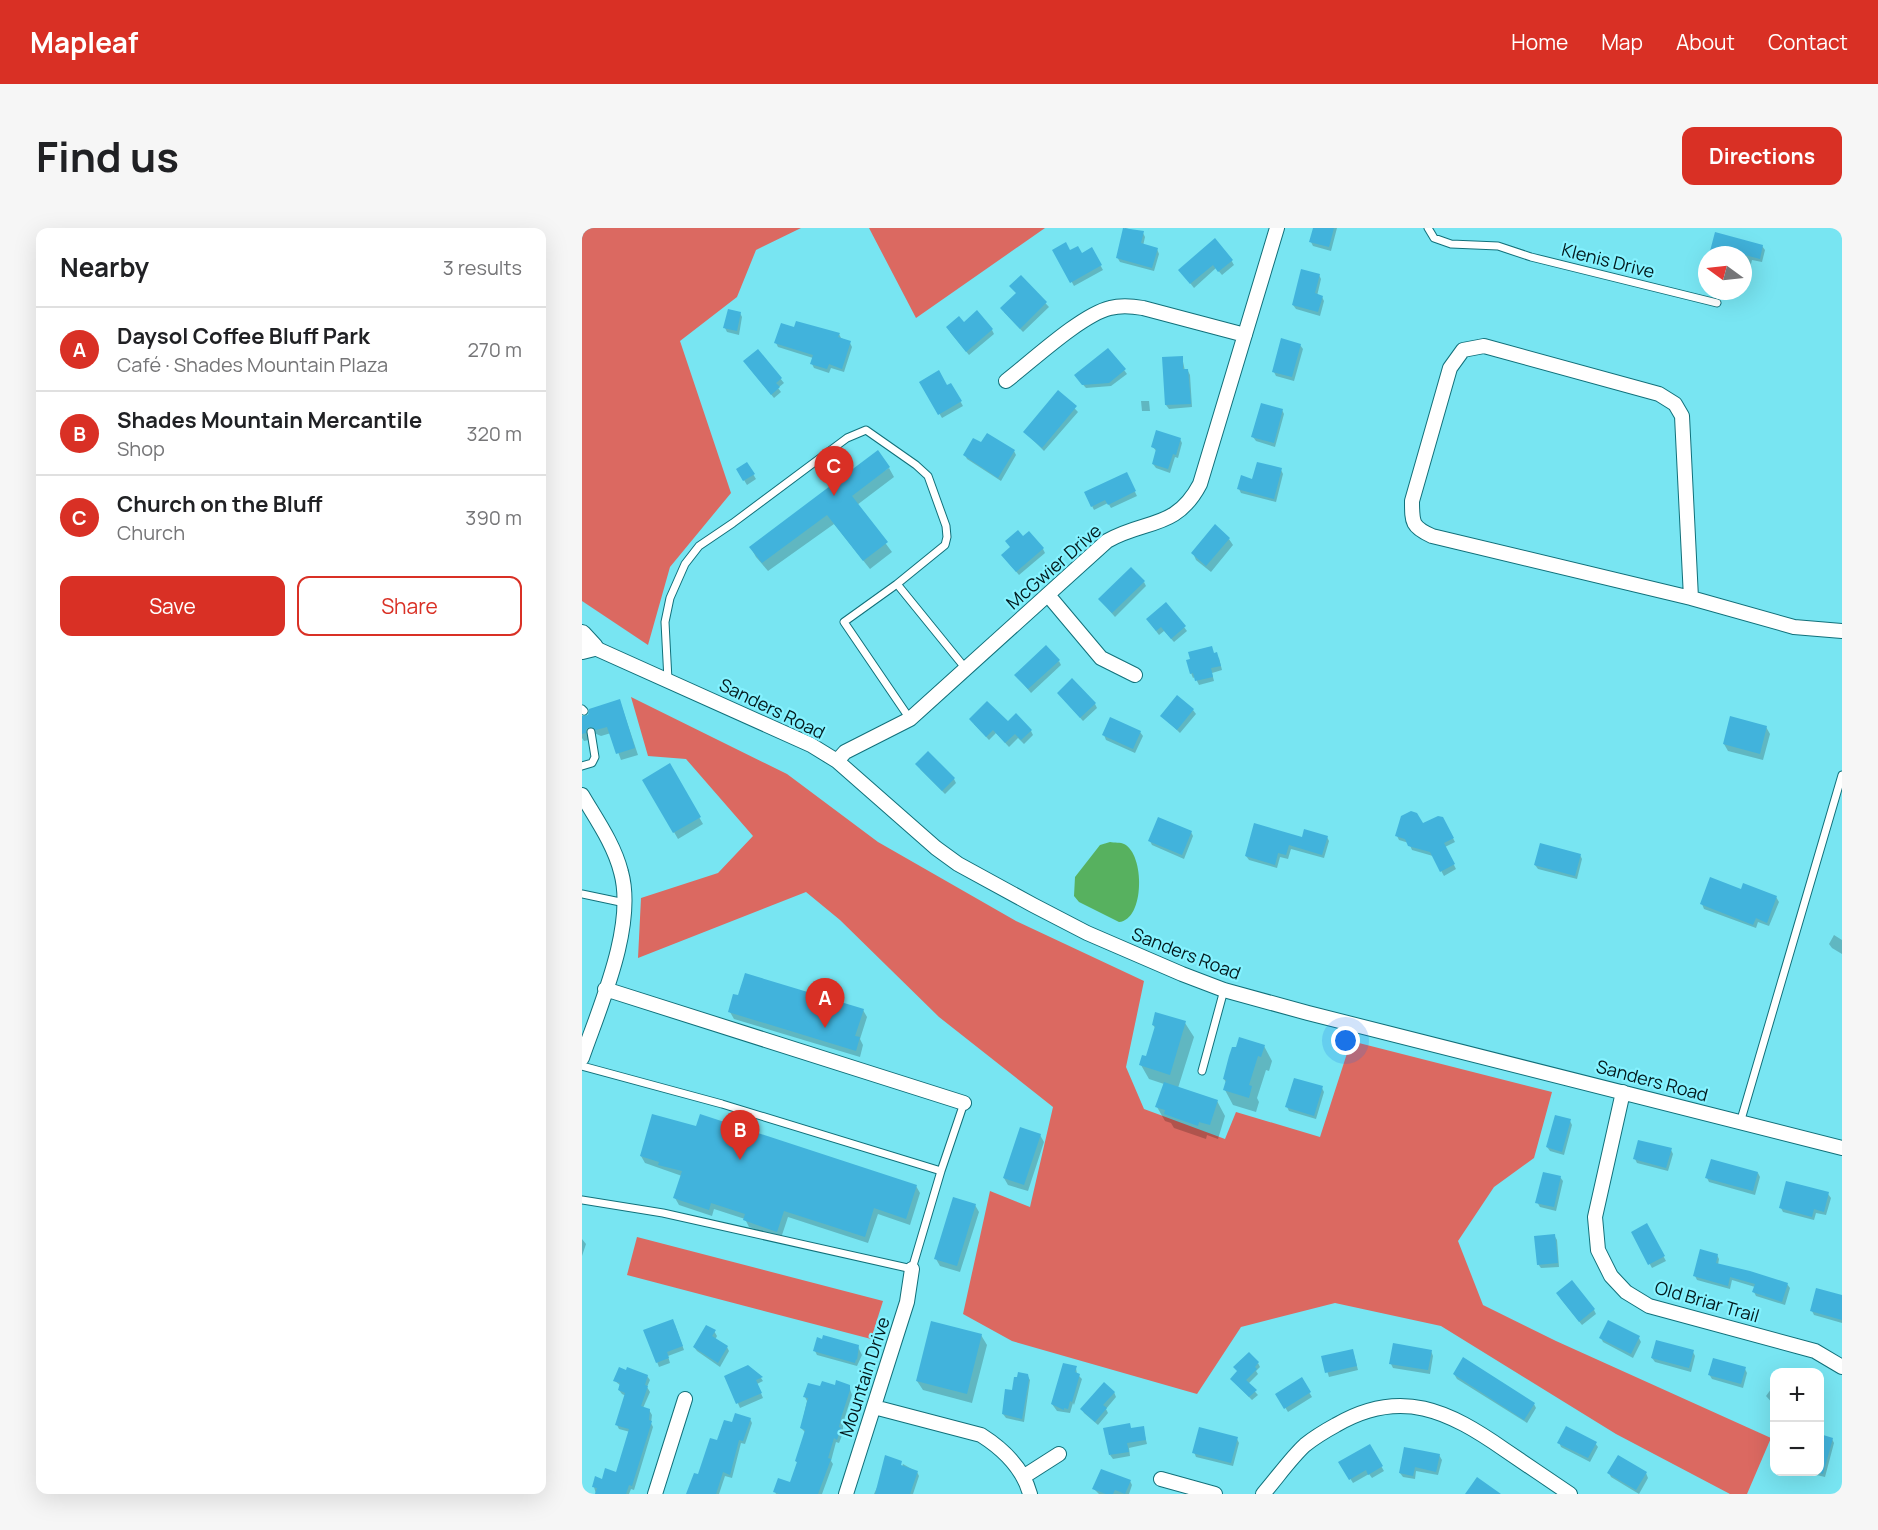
<!DOCTYPE html>
<meta charset="utf-8">
<style>
:root{--surface:#fff;--page:#f6f6f6;--text:#202124;--muted:#757577;--line:#e0e0e0;--accent:#d93025}
body{margin:0;font-family:Manrope,sans-serif;background:var(--page);color:var(--text)}
.controls{position:absolute;right:18px;bottom:18px;display:grid;overflow:hidden;border-radius:12px;box-shadow:0 6px 24px #0002}
.controls button{width:54px;height:54px;display:grid;place-items:center;padding:0;border:0;border-bottom:2px solid var(--line);background:var(--surface);color:var(--text);font:30px sans-serif}
.compass{position:absolute;left:1116px;top:18px;width:54px;height:54px;border-radius:50%;background:var(--surface);box-shadow:0 6px 24px #0002;rotate:285deg}
.you{position:absolute;left:764px;top:813px;width:21px;height:21px;margin:-15px;border:4px solid #fff;border-radius:50%;background:#1a73e8;box-shadow:0 0 0 9px #1a73e833}
.badge{display:grid;place-items:center;width:39px;height:39px;border-radius:50%;background:var(--accent);color:#fff;font-size:20px;font-weight:700}
.pin{position:absolute;translate:-50% -50px;filter:drop-shadow(0 2px 3px #0008)}
.pin::after{content:'';position:absolute;top:32px;width:21px;height:18px;background:inherit;clip-path:polygon(0 0,100% 0,50% 100%)}
.list{margin:0;padding:0;list-style:none}
h2{display:flex;justify-content:space-between;align-items:center;height:78px;margin:0;padding:0 24px;font-size:26px}
h2 small{font-size:20px;font-weight:400;color:var(--muted)}
.list li{display:grid;grid-template-columns:39px 1fr auto;gap:18px;align-items:center;box-sizing:border-box;height:84px;padding:0 24px;border-top:2px solid var(--line)}
.list b{display:block;font-size:22px;white-space:nowrap}
.list p{margin:0;font-size:20px;white-space:nowrap;color:var(--muted)}
.list em{font-size:20px;font-style:normal;color:var(--muted)}
.actions{display:flex;gap:12px;padding:18px 24px}
.actions a{flex:1;padding:14px 0;border:2px solid var(--accent);border-radius:12px;text-align:center;font-size:21px;color:var(--accent)}
.actions .main{background:var(--accent);color:#fff}
.map{position:relative;flex:none;width:1260px;height:1266px;overflow:hidden;border-radius:12px}
header{display:flex;align-items:center;gap:36px;box-sizing:border-box;height:84px;padding:0 30px;background:var(--accent);color:#fff}
header strong{font-size:28px}
nav{display:flex;gap:33px;margin-inline-start:auto;font-size:21px}
.intro{display:flex;align-items:center;justify-content:space-between;box-sizing:border-box;height:144px;padding:0 36px}
h1{margin:0;font-size:42px}
.button{padding:15px 27px;border-radius:12px;background:var(--accent);color:#fff;font-size:21px;font-weight:700}
main{display:flex;gap:36px;padding:0 36px}
aside{flex:1;background:var(--surface);border-radius:12px;box-shadow:0 6px 24px #0002}
.map>svg:first-child{display:block}
.forest{fill:#db6961}
.water{fill:#57b15f}
.shadow{fill:#0003}
.building{fill:#41b3dc}
.lines{fill:none;stroke-linecap:round;stroke-linejoin:round}
.lane-casing{stroke:#11707a;stroke-width:9}
.street-casing{stroke:#11707a;stroke-width:16}
.secondary-casing{stroke:#11707a;stroke-width:20}
.lane{stroke:#fff;stroke-width:7}
.street{stroke:#fff;stroke-width:14}
.secondary{stroke:#fff;stroke-width:18}
.labels{text-anchor:middle;stroke-width:4.5;stroke-linejoin:round;paint-order:stroke}
.street-label{font-size:18px;fill:#031a1d;stroke:#85f2ff}
</style>
<header>
<strong>Mapleaf</strong>
<nav><a>Home</a><a>Map</a><a>About</a><a>Contact</a></nav>
</header>
<div class="intro"><h1>Find us</h1><a class="button">Directions</a></div>
<main>
<aside>
<h2>Nearby<small>3 results</small></h2>
<ul class="list">
<li><span class="badge">A</span><div><b>Daysol Coffee Bluff Park</b><p>Café · Shades Mountain Plaza</p></div><em>270 m</em></li>
<li><span class="badge">B</span><div><b>Shades Mountain Mercantile</b><p>Shop</p></div><em>320 m</em></li>
<li><span class="badge">C</span><div><b>Church on the Bluff</b><p>Church</p></div><em>390 m</em></li>
</ul>
<div class="actions"><a class="main">Save</a><a>Share</a></div>
</aside>
<div class="map">
<svg width="1260" height="1266" viewBox="0 0 1260 1266">
<rect width="100%" height="100%" fill="#78e5f2"/>
<path class="forest" d="M0,0h219l-45,22 -19,47 -57,44 51,152 -61,74 -22,78 -66,-44z
M287,0h176l-129,90z
M49,469l156,77 91,68 138,79 128,60 -18,86 18,42 81,30 11,-27 84,25 31,-96 201,51 -18,66 -40,29 -36,54 25,64 73,36 215,97 -24,56h-17l-114,-60 -175,-108 -106,-23 -94,24 -44,67 -185,-53 -49,-27 27,-123 40,16 23,-100 -114,-90 -99,-97 -34,-28 -168,66 3,-60 77,-25 35,-37 -67,-77 -38,-3z
M55,1009l246,64 -12,38 -244,-64z"/>
<path class="water" d="M528,614c4,1 11,0 14,2 21,10 21,76 -5,78l-40,-20 -5,-6 1,-19 25,-32z"/>
<path class="shadow" d="M543,0l18,5 2,4 -2,9 14,3 2,5 -5,17 -34,-9 -3,-5z
M733,0h22l-6,23 -18,-5 -2,-4z
M1180,18l3,4 -3,12 -10,-2 -2,8 -7,-2v-11h-31z
M509,21l12,21 -29,16 -20,-36 27,5z
M649,32l3,5 -12,10 -6,-7 -22,20 -14,-18z
M737,47l2,4 -4,17 5,1 2,4 -4,15 -24,-7 -3,-4z
M439,49l28,30 -26,25 -19,-20 13,-18z
M158,85l2,4 -3,18 -12,-3 -2,-4z
M381,96l29,6 2,4 -25,21 -19,-23z
M213,101l44,5 2,4 9,5 2,4 -8,25 -13,-4 -2,5 -15,-5 -2,-4 1,-6 -35,-11 -2,-4z
M718,117l3,4 -9,32 -18,-5 -2,-4z
M176,123l26,32 -6,5 3,4 -7,6 -27,-33z
M600,129l3,14h3l2,4 2,32 -23,2 -3,-4z
M542,142l3,4 -16,12 -25,2 -7,-8z
M339,154l26,5 4,-2 12,21 -21,12z
M477,164l19,20 -34,39 -19,-19z
M559,173h8l1,10h-8z
M700,182l2,4 -9,33 -19,-6 -3,-4z
M598,211l2,4 -4,15 -3,-1 -5,16 -14,-5 -3,-4 4,-12 -4,-5z
M400,217l32,6 2,4 -15,26 -34,-22 -2,-4z
M165,236l9,15 -9,6 -9,-15z
M307,240l5,9 -37,28 35,47 -22,17 -36,-45 -66,47 -12,-14 -5,-9z
M699,242l2,4 -7,28 -35,-9 -2,-4z
M544,246l11,22 -26,12 -3,-5 -14,7 -2,-4z
M441,310l20,11 2,4 -26,22 -14,-16z
M647,311l4,6 -22,27 -15,-12 -3,-7z
M562,354l2,4 -31,31 -15,-17z
M584,376l21,27 -13,11 -10,-11 -5,4 -9,-12z
M632,427l5,3 3,12 -10,3 2,8 -15,4 -4,-8 -2,1 -2,-5z
M477,433l2,4 -30,28 -12,-14z
M476,465l37,11 2,4 -14,13z
M38,473l18,54 -17,5 -10,-27 -10,3 -7,-3 -5,4v3l-5,1 -2,-3v-20z
M611,482l3,4 -16,19 -18,-17z
M426,495l23,8 2,4 -9,9 -6,-6 -9,9 -13,-14 -7,7 -15,-16z
M1184,499l4,7 -7,26 -35,-9 -4,-7z
M558,504l3,4 -8,17 -29,-13 -2,-5z
M87,537l34,59 -25,15 -34,-59z
M338,541l34,10 2,4 -11,11z
M860,590l13,24 -10,5 11,22 -12,7 -11,-20 -21,-6 -3,-7 -10,-3 -2,-4z
M609,604l2,4 -9,23 -32,-14 -2,-4z
M745,609l2,4 -5,17 -33,-9 -3,10 -8,-2 -3,11 -28,-8 -3,-4 57,-17z
M998,627l2,4 -5,20 -39,-10 -3,-4z
M1160,663l34,6 3,5 -10,24 -11,-4 -2,6 -52,-19 -2,-5z
M1252,707l8,5v14l-10,-6 -3,-4z
M281,782l4,7 -7,22 3,6 -3,12 -126,-38 -4,-7z
M603,795l9,14 -16,51 39,13 8,15 -7,23 -11,-4 -1,4 -32,-11 -3,-5 -6,-2 -8,-14 7,-23 -15,-5 -8,-14 6,-7 9,-29 -3,-4z
M682,818l8,15 -3,10 -3,-1 -9,28 2,4 -3,10 -23,-7 -8,-15 2,-6 -3,-5z
M740,860l2,4 -8,27 -27,-8 -2,-4z
M988,893l2,4 -8,30 -14,-4 -3,-4z
M458,907l4,7 -16,49 -20,-6 -4,-7z
M1089,922l2,4 -5,17 -31,-8 -2,-4z
M59,928l275,30 4,7 -10,32 -32,-11 -10,29 -80,-26 -7,21 -32,-11 -4,-8 -31,-10 -2,7 -33,-11 -4,-7 7,-22 -37,-13z
M1176,945l2,4 -5,18 -46,-13 -2,-4z
M978,949l3,4 -7,30 -16,-4 -3,-5z
M1246,966l3,4 -5,17 -10,-2 -2,7 -31,-8 -2,-4z
M393,977l4,7 -19,60 -20,-6 -4,-7z
M1064,997l20,36 -14,7 -19,-35z
M972,1007l3,5 2,27 -18,1 -3,-4z
M0,1011l4,5 -4,12z
M1135,1027l2,4 -1,6 69,19 3,4 -5,17 -29,-9 -2,-4 1,-5 -23,-7 -2,9 -33,-9 -2,-4z
M1260,1069v26l-28,-8 -2,-4z
M978,1070l34,12 2,4 -14,11z
M93,1097l9,25 -16,6 2,7 -11,4 -14,-36z
M132,1103l3,5 -2,4 12,7 2,4 -9,16 -23,-16 -3,-4z
M399,1107l6,10 -15,58 -49,-13 -6,-9z
M1019,1110h38l2,4 -8,16 -30,-16z
M276,1119l4,8 -5,11 -40,-11 -2,-4z
M849,1123l2,5 -3,18 -37,-6 -2,-4z
M1111,1124l2,4 -4,16 -36,-10 -3,-4z
M772,1127l4,15 -29,7 -6,-19z
M676,1135l2,4 -4,4 2,3 -10,10 10,11 -6,5 -17,-17z
M494,1140l1,6 5,5 -8,26 -1,-2 -3,10 -13,-2 -5,-7z
M1163,1141l2,4 -4,15 -31,-9 -3,-5z
M872,1146l80,30 2,4 -9,15 -70,-44z
M445,1147l3,5 -6,42 -18,-4 -3,-4 10,-22z
M65,1148l3,4 -3,7 3,5 -7,16 6,2 3,5 -1,8 2,4 -19,63 -3,-1 -2,5h-33l-2,-7 23,-14 13,-41 -11,-3 -2,-4 9,-29 -4,-2 -3,-4 2,-4 -6,-5z
M144,1148l35,2 2,3 -6,3 6,14 -23,10z
M719,1151l11,18 -24,15 -11,-18z
M1192,1157v20l-8,-9z
M267,1158l3,9 -9,28v10l-4,10 -3,-1 -5,19 2,3 -11,30h-46l-1,-2 16,-8 7,-20 -2,-3 10,-28 -5,-5 6,-27 -2,-4 16,-9z
M532,1164l2,5 -10,12 2,4 -10,12 -14,-12 -2,-4z
M168,1191l2,4 -7,21 -4,-1 -9,35 -7,-2 -6,18h-31l30,-52 15,-18z
M561,1200l4,16 -18,4 1,8 -17,3 -3,-4 22,-25z
M1238,1208l12,3 2,4 -9,34 -21,-5h16z
M655,1211l2,4 -6,23 -37,-9 -2,-5z
M977,1214l36,1 3,4 -8,15 -29,-15z
M787,1218l15,25 -12,7 -3,-4 -16,9 -13,-21z
M857,1227l3,5 -4,15 -22,-4 -1,8 -12,-2 -3,-4z
M319,1234l-1,11 3,-9 14,8 2,4 -6,18h-39l8,-17z
M1027,1245h37l2,5 -9,16 -28,-17z
M548,1253l2,4 -3,9h-30l-5,-5z"/>
<path class="building" d="M541,0l21,3 -3,12 17,5 -6,20 -36,-10z
M731,0h21l-5,19 -20,-5z
M1133,4l48,13 -3,14 -15,-4h-36z
M633,10l18,22 -15,12 -5,-7 -23,19 -12,-14z
M484,14l4,8 8,-4 4,7 10,-6 10,18 -32,18 -18,-33z
M719,41l19,5 -5,19 8,3 -5,16 -26,-7z
M439,47l26,27 -27,27 -20,-21 16,-15 -7,-7z
M146,81l13,3 -4,19 -14,-3z
M395,82l16,19 -27,23 -20,-25 13,-11 5,6z
M214,93l44,12 -2,4 13,4 -9,28 -13,-5 -2,5 -17,-5 3,-9 -39,-12 7,-20 13,4z
M699,110l20,6 -9,33 -20,-5z
M526,120l18,21 -17,14 -27,2 -8,-10z
M176,121l24,29 -6,5 4,4 -9,8 -28,-34z
M601,128v13h5l3,35 -26,1 -3,-48z
M357,142l8,15 4,-2 11,18 -24,14 -19,-33z
M476,162l19,16 -35,42 -19,-16z
M679,175l22,6 -9,34 -23,-6z
M574,202l25,8 -5,17 -3,-1 -5,15 -16,-5 4,-15 -5,-2z
M405,205l28,17 -17,28 -35,-23 10,-17 8,4z
M296,222l12,17 -38,29 36,46 -25,19 -36,-46 -65,48 -13,-16z
M165,234l8,12 -12,7 -7,-12z
M675,234l25,6 -8,31 -37,-10 4,-14 11,4z
M545,244l9,19 -28,14 -3,-5 -14,7 -7,-15z
M633,296l15,14 -24,28 -15,-13z
M436,302l5,6 6,-5 15,17 -28,24 -15,-17 9,-8 -5,-6z
M549,339l14,14 -33,32 -14,-14z
M584,374l20,24 -15,13 -10,-12 -5,4 -10,-12z
M464,417l14,15 -32,29 -14,-14z
M630,418l2,7 3,-1 4,14 -10,2 2,9 -18,4 -2,-8 -3,1 -4,-14 4,-1 -2,-7z
M490,450l24,25 -16,15 -23,-25z
M595,467l17,14 -17,21 -17,-14z
M38,471l15,49 -19,6 -9,-27 -11,3 -6,-3 -4,2v4l-4,1v-18l6,-1 1,-6z
M405,473l21,20 8,-8 16,17 -11,10 -6,-6 -10,9 -12,-13 -7,7 -17,-18z
M1148,488l37,10 -7,28 -37,-10z
M528,489l31,14 -8,18 -31,-14z
M346,523l27,27 -13,13 -27,-27z
M88,535l31,54 -28,16 -31,-53z
M829,583l6,2 6,10 15,-7 5,1 11,21 -10,5 11,21 -15,8 -10,-20 -22,-6 -3,-7 -10,-3 6,-20z
M576,589l34,14 -10,24 -34,-14z
M672,595l48,14 2,-8 24,7 -6,19 -33,-10 -3,10 -8,-2 -3,12 -30,-9z
M958,615l41,11 -6,22 -41,-11z
M1128,649l31,12 2,-6 34,13 -10,27 -11,-5 -3,7 -53,-21z
M163,745l119,36 -9,27 5,1 -4,14 -128,-39 5,-18 5,1z
M573,784l31,9 -16,54 -31,-10 3,-10 4,1 9,-30 -3,-1z
M657,809l26,8 -4,12 -3,-1 -9,29 3,1 -3,12 -26,-8 3,-10 -3,-1 6,-23 3,-9h4z
M712,850l29,8 -9,30 -29,-9z
M582,854l54,18 -8,25 -11,-3 -1,4 -34,-12 1,-4 -10,-3z
M70,886l44,12 4,-12 217,71 -11,34 -32,-11 -9,29 -81,-26 -7,21 -34,-12 2,-6 -34,-11 -2,7 -36,-12 9,-27 -24,-6 1,-3 -19,-6z
M973,887l16,4 -9,33 -16,-5z
M438,899l21,7 -17,51 -21,-7z
M1056,912l34,8 -6,20 -33,-9z
M1129,931l47,13 -5,19 -48,-13z
M961,944l18,4 -7,31 -19,-4z
M1204,953l43,11 -5,20 -10,-3 -2,8 -33,-9z
M371,969l23,7 -19,62 -23,-7z
M1065,995l18,33 -17,9 -17,-33z
M973,1006l3,29 -21,2 -3,-29z
M1118,1021l18,5 -2,9 34,8 38,12 -6,19 -30,-10 3,-8 -25,-7 -2,9 -35,-10z
M990,1052l23,29 -16,13 -23,-29z
M1234,1060l26,7v25l-32,-9z
M91,1091l10,27 -16,6 2,6 -13,5 -13,-33z
M1026,1092l32,16 -9,18 -32,-16z
M349,1093l51,13 -15,60 -51,-13z
M124,1097l10,5 -4,6 16,10 -10,17 -25,-16z
M241,1107l36,10 -2,15 -1,-1 -1,4 -42,-12 4,-14 5,2z
M1074,1112l38,10 -5,18 -38,-10z
M811,1115l39,7 -4,20 -39,-6z
M771,1121l4,17 -32,7 -4,-17z
M667,1124l10,10 -4,5 2,2 -11,11 11,10 -8,7 -19,-18 7,-8 -4,-4z
M881,1129l72,46 -11,17 -71,-46z
M1131,1130l33,9 -5,17 -33,-9z
M481,1135l14,3 -2,6 5,2 -8,28 -2,-1 -2,8 -4,-1v2l-13,-6z
M166,1137l15,12 -7,3 6,13 -26,11 -12,-28z
M37,1139l7,3 1,-3 21,8 -3,10 3,1 -7,20 9,3 -1,11 3,1 -20,65 -3,-1 -3,9h-31l2,-6 -5,-1 3,-11 7,3 3,-11 11,4 13,-43 -14,-4 10,-32 -7,-3 2,-7 -7,-2z
M436,1144l10,2 1,5 -7,40 -20,-5 3,-25 7,1 2,-13h3z
M720,1149l9,15 -27,17 -9,-15z
M254,1152l14,5v5l-9,28 -2,9 2,1 -4,12 -3,-2 -6,20 3,1 -13,35h-38l-7,-2 5,-14 12,4 7,-20 -2,-1 10,-31 -5,-2 8,-30 -5,-1 5,-14 12,3 2,-5 13,4z
M522,1154l11,10 -12,13 4,3 -12,14 -15,-13z
M153,1185l16,5 -8,23 -4,-1 -9,35 -7,-3 -7,22h-30l8,-21 4,1 12,-36 7,2 7,-20 8,2z
M548,1195l1,5 13,-2 2,14 -19,3 2,9 -20,3 -6,-27z
M984,1198l31,16 -9,16 -31,-15z
M617,1199l39,10 -7,26 -39,-10z
M1238,1206l13,4 -10,36 -3,-1z
M788,1216l13,22 -15,9 -2,-5 -17,10 -11,-18z
M822,1219l36,7 -4,18 -21,-5 -2,9 -14,-3z
M303,1227l17,6 -1,4 17,6 -8,23h-35z
M1036,1227l29,17 -11,18 -29,-17z
M519,1241l30,11 -6,14 -10,-4 -2,4h-7l-14,-5z
M895,1249l24,17h-36z"/>
<g class="lines">
<g class="lane-casing">
<path id="lane" d="M846,0l6,10 17,6 47,2 33,11 186,46
M86,452l-3,-58 5,-24 15,-34 14,-18 34,-23 114,-85 19,-8 50,35 12,11 18,50 1,11 -2,8 -48,39
M0,481l2,2
M328,491l-66,-97 53,-38 69,85
M0,538l10,-3 3,-6 -4,-25
M0,666l43,9
M0,838l140,38 219,67 23,-68
M620,843l22,-81
M1158,895l102,-348
M0,972l81,13 249,56 29,-98"/>
</g>
<g class="street-casing">
<path id="street" d="M424,153c26,-20 75,-66 104,-73 11,-3 22,-2 33,0l102,27
M466,367l53,63 34,17
M1109,370l-9,-182 -7,-12 -16,-10 -175,-48 -21,4 -13,18 -38,133c0,22 0,26 20,35l259,62 103,29 48,4
M4,416l225,101 26,16 99,87 22,16 75,41 54,28 95,41 42,16 84,23 534,135
M255,533l8,-9 65,-33 197,-178c38,-22 69,-11 93,-57l77,-256
M0,567c14,24 32,49 39,77 15,54 -21,134 -39,186
M23,761l359,114
M1041,864l-28,125 3,33 13,26 15,16 23,14 166,45 27,16
M292,1179l107,28c22,14 42,33 49,59
M441,1249l36,-23
M579,1251l54,15
M73,1266l30,-95
M264,1266l61,-192 5,-33
M681,1266c14,-16 27,-35 42,-49 10,-8 20,-14 31,-20 65,-38 113,-14 169,25 22,15 43,29 65,44"/>
</g>
<g class="secondary-casing">
<path id="secondary" d="M0,406l12,13 -12,3"/>
</g>
<use href="#lane" class="lane"/>
<use href="#street" class="street"/>
<use href="#secondary" class="secondary"/>
</g>
<g class="labels">
<g class="street-label">
<text transform="translate(1026 33) rotate(14)" y="6">Klenis Drive</text>
<text transform="translate(472 339) rotate(-41)" y="6">McGwier Drive</text>
<text transform="translate(190 481) rotate(26)" y="6">Sanders Road</text>
<text transform="translate(604 726) rotate(21)" y="6">Sanders Road</text>
<text transform="translate(1070 853) rotate(15)" y="6">Sanders Road</text>
<text transform="translate(1125 1074) rotate(16)" y="6">Old Briar Trail</text>
<text transform="translate(283 1149) rotate(-72)" y="6">Mountain Drive</text>
</g>
</g>
</svg>
<div class="controls">
<button>+</button>
<button>−</button>
</div>
<svg class="compass" viewBox="-18 -18 36 36"><path d="M0-13l5 13h-10z" fill="#e53935"/><path d="M0 13l5-13h-10z" fill="#757577"/></svg>
<div class="you"></div>
<div class="pin badge" style="left:243px;top:800px">A</div>
<div class="pin badge" style="left:158px;top:932px">B</div>
<div class="pin badge" style="left:252px;top:268px">C</div>
</div>
</main>
